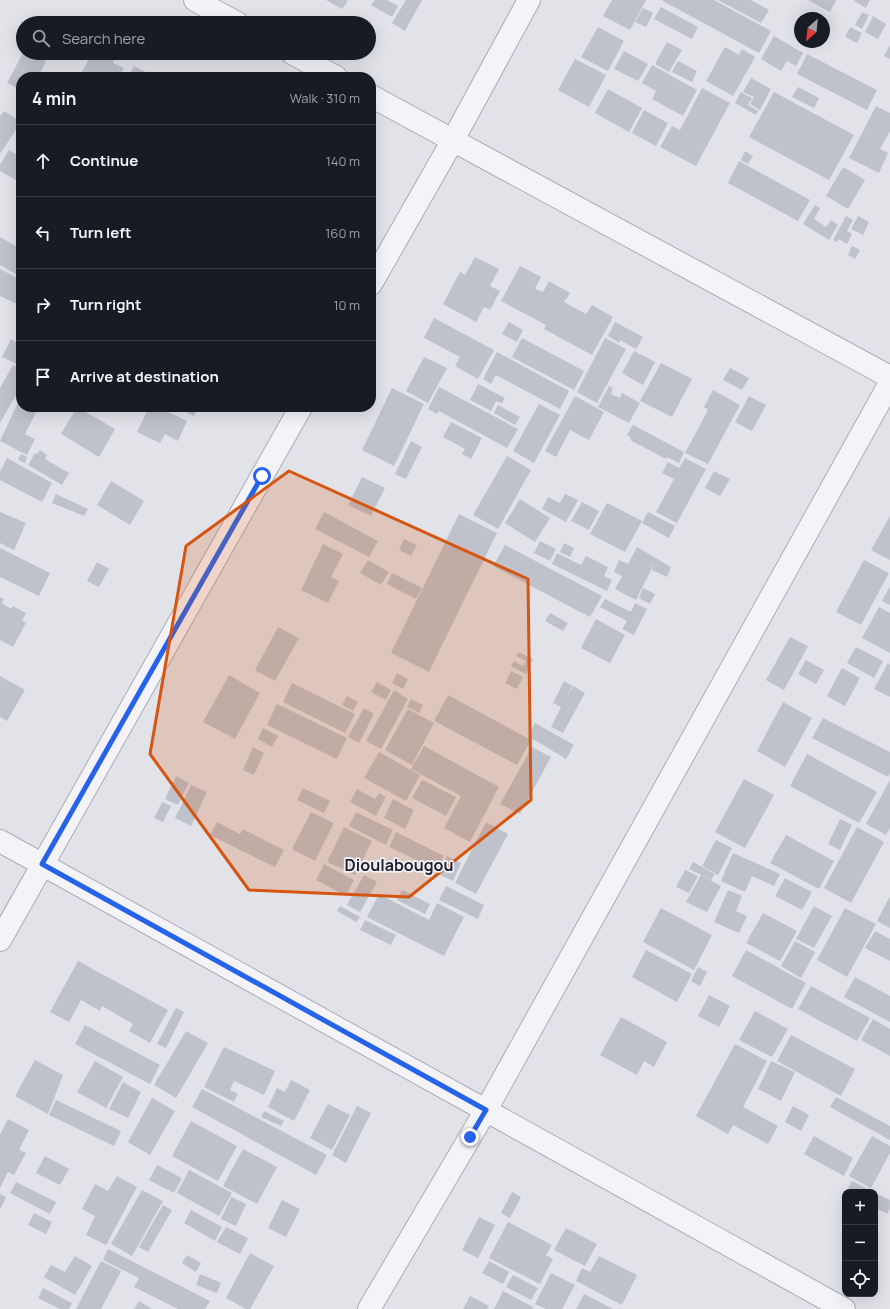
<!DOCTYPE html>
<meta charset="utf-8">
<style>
:root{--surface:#171b24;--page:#20242c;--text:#f1f3f6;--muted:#9ea1a6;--line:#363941}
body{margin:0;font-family:Manrope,sans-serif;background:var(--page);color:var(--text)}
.controls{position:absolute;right:12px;bottom:12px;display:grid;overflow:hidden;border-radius:8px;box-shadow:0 4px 16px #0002}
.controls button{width:36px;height:36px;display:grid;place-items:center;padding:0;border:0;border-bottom:1px solid var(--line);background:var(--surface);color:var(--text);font:20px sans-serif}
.compass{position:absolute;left:794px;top:12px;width:36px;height:36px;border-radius:50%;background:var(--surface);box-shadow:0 4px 16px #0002;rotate:207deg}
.stop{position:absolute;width:12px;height:12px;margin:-9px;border:3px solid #2563eb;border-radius:50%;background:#fff}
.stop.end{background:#2563eb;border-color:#fff;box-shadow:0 1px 4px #0008}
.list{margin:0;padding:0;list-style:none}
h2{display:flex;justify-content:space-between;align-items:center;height:52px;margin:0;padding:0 16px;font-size:17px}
h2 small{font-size:13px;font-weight:400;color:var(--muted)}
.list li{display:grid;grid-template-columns:26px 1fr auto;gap:12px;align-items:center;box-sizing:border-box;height:72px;padding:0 16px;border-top:1px solid var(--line)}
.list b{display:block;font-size:15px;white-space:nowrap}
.list em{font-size:13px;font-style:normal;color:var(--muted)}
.icon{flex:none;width:22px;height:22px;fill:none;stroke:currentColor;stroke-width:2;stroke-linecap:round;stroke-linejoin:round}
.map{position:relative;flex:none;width:890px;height:1309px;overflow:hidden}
.search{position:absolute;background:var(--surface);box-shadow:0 4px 16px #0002;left:16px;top:16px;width:360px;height:44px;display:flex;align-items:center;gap:10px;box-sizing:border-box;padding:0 14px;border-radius:22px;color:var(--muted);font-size:15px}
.panel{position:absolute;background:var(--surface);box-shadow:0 4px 16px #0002;left:16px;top:72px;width:360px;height:340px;border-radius:16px}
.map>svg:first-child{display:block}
.building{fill:#bfc1cb}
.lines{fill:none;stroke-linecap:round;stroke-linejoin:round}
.street-casing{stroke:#abadb6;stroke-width:24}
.street{stroke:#f4f4f8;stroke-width:22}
.route{stroke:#2563eb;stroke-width:5}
.marked{fill:#d55511;fill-opacity:0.2;stroke:#d55511;stroke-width:3;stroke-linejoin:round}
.labels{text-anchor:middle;stroke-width:3.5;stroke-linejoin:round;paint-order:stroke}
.district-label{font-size:16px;font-weight:bold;fill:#1d1f30;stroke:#f1f2f7}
</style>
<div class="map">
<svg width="890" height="1309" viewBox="0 0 890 1309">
<rect width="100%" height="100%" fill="#e2e3e9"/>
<path class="building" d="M326,0h20l2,1 -6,8z
M375,0h12l11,6 -6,11 -21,-12z
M406,0h16l-17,31 -13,-8z
M612,0h34l-16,30 -27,-14z
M661,0h53l57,31 -12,22z
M718,0h33l18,10 -8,13z
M808,0h28l-6,12z
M855,0h15l-4,8 -12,-7z
M661,7l37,20 -6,12 -38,-20z
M643,8l10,5 -7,14 -11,-5z
M862,12l7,3 -7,14 -7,-4z
M873,16l13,8 -8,15 -13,-7z
M598,27l26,14 -16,30 -27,-14z
M850,27l12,6 -5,10 -12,-6z
M774,36l29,17 -7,13 -9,-5 -6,10 -20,-12z
M667,42l15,8 -13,22 -14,-8z
M890,45v14l-6,-3z
M725,47l14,8 3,-6 13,8 -22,39 -27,-15z
M624,51l24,13 -10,17 -24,-12z
M23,53h8l15,8 -8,16h-17v13l-14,-7z
M92,53h25l-4,10 11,5 -5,9 -39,-1z
M807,54l70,36 -10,20 -70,-36z
M575,59l31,16 -17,32 -31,-17z
M678,61l19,10 -5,11 -20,-10z
M652,65l45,25 -14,26 -31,-17 4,-8 -14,-8z
M134,66l22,11h-28z
M751,78l20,11 -11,21 -10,-6 4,-7 -11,-5z
M798,87l21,11 -5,10 -22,-11z
M702,88l28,15 -34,63 -36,-19 12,-21 8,4z
M608,89l34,19 -13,24 -34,-19z
M741,92l11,6 -4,7 10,6 -2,4 -21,-12z
M774,92l80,43 -25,45 -80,-43z
M876,106l14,7v18l-10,18 8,4 -9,20 -30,-15z
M644,110l24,13 -12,23 -24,-13z
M4,111l17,11 -21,32v-38z
M9,150l12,7v26l-21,-12v-6z
M745,151l8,5 -5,8 -7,-4z
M739,161l71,39 -12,21 -70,-38z
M843,167l22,13 -17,29 -22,-13z
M815,205l5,3 -6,11 12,8 5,-7 7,5 -9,15 -26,-16z
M846,216l7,4 -6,11 5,3 -5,10 -8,-5 -2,3 -4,-2z
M858,216l11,6 -6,13 -12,-6z
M0,237l21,12v28l-21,-12z
M852,246l8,4 -5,9 -7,-4z
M475,257l24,12 -9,17 10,5 -10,19 -6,-3 -8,15 -33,-18 17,-32 5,3z
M520,266l21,11 -6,12 8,3 6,-11 21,12 -6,9 22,12 6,-9 21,12 -21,38 -48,-26 2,-4 -45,-24z
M0,269l21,11v26l-21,-10z
M434,318l60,32 -16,29 -23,-13 5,-9 -36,-19z
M509,322l14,8 -6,12 -15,-8z
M615,322l28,15 -7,12 -16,-9 -1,3 -11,-7z
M19,333l2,1v32l-19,-9 9,-18 4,3z
M522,338l62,33 -10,19 -62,-33z
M605,338l21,11 -29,54 -20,-11z
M634,351l21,11 -12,23 -21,-12z
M497,352l72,39 -9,18 -64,-34 -5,9 -8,-5z
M424,357l23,11 -19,35 -22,-12z
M661,363l31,16 -20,38 -32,-16z
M13,365l8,4v17l-21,37v-35z
M730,368l19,10 -7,12 -19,-10z
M478,384l27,14 -3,5 -6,-2 -5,10 -21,-11z
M609,386l4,2 -2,6 9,4 2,-5 18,10 -11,20 -31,-16z
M439,387l79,42 -11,19 -68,-37 -2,3 -9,-5z
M392,388l32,16 -30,62 -32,-16z
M713,390l27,15 -32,59 -23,-11 23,-43 -4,-3z
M21,396v11h18l-14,27 10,5 -8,16 -27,-14z
M575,396l29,16 -15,28 -19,-10 -14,27 -11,-6z
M749,396l17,9 -14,26 -17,-9z
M539,404l21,11 -26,48 -21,-12z
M498,405l22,12 -5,8 -21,-12z
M77,407l38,22 -16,28 -38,-23z
M149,407h9l29,14 -9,20 -13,-7 -5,9 -23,-11z
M186,407l11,2 -3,7 -10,-5z
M451,422l31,16 -11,21 -9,-5 3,-5 -22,-12z
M633,425l51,27 -5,11 -12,-6 -1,2 -36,-19 1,-2 -4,-3z
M411,441l11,6 -16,32 -11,-5z
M40,450l7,5 -2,4 24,14 -7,12 -34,-20 7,-12 2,1z
M21,454l6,3 -2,6 -7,-3z
M507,456l24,14 -33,59 -25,-14z
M7,458l45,25 -10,19 -42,-22v-8z
M685,458l21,11 -29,54 -21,-11 18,-33 -12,-6 6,-11 11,6z
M714,471l16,8 -10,17 -15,-8z
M362,477l23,11 -14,28 -23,-11z
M111,481l33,20 -14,24 -33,-20z
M56,494l32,15 -4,7 -32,-13z
M565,494l13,6 -12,22 -24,-13 6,-12 12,6z
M520,499l30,19 -15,24 -30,-19z
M582,502l17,9 -10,19 -18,-9z
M607,503l35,18 -17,31 -35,-18z
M0,512l26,11 -12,27 -14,-7z
M324,512l54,29 -9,16 -54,-28z
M648,512l27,14 -6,12 -27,-15z
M459,514l38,19 -68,139 -38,-19z
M890,516v44l-19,-10z
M404,539l13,6 -6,11 -12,-6z
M540,541l16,8 -6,12 -16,-8z
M564,543l10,5 -4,9 -10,-5z
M323,544l20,10 -12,23 8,4 -11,22 -27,-13z
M505,545l97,51 -12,21 -97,-51z
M637,547l34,20 -4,10 -15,-7 3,-8 -19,38 -21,-11 7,-13 -8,-4 5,-12 9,4z
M0,548l50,25 -11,23 -39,-19z
M557,553l24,12 5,-9 22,11 -4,9 8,4 -5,11 -55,-27z
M368,560l21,12 -8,13 -21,-12z
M864,560l25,13 -28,52 -25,-13z
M97,562l12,7 -10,18 -12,-6z
M392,573l30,15 -6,11 -29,-15z
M890,586v19l-8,-4z
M643,588l12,6 -5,10 -11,-6z
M0,597l4,2 -2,4 9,6 2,-3 13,7 -4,7 4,3 -13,24 -13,-7z
M605,599l26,13 4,-9 12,6 -13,26 -12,-6 5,-8 -27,-14z
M879,607l11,6v40l-28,-15z
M550,613l18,10 -5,8 -18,-10z
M596,619l29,16 -15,28 -29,-15z
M278,627l21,11 -24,43 -20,-11z
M790,637l18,9 -24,44 -18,-10z
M856,647l27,14 -9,17 -27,-15z
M519,652l14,7 -7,15 -15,-8 3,-5 9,5 3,-5 -10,-5z
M806,660l18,10 -8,14 -18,-10z
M888,663l2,2v32l-16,-8z
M842,668l18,10 -15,28 -18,-10z
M511,671l12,6 -6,12 -12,-6z
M397,673l11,6 -5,10 -11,-6z
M229,675l31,18 -25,46 -32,-17z
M0,676l25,14 -18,31 -7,-4z
M564,681l8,5 -8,16 9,-16 12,7 -22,40 -12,-6 10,-20 -8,-4z
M377,682l14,8 -5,10 -15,-8z
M292,683l63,31 -10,19 -62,-31z
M394,690l14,9 -27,50 -15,-8z
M448,695l83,45 -14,25 -83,-44z
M347,696l11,6 -5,9 -11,-6z
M411,699l12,6 -4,8 -12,-6z
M783,702l29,16 -27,49 -28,-16z
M277,704l70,34 -10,21 -70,-34z
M364,708l10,6 -15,29 -11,-6z
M408,709l26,14 -22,42 -27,-15z
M823,718l67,34v21l-2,4 -76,-39z
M535,723l39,22 -8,14 -38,-23z
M263,728l15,8 -6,11 -14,-8z
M424,746l75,41 -29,55 -26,-14 17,-32 -50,-27z
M253,747l11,6 -10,22 -11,-5z
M532,747l19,10 -31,57 -20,-10z
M379,752l41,23 -14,26 -42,-23z
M807,754l70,38 -18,31 -69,-37z
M176,776l13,7 -11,22 -13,-6z
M744,779l30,16 -29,53 -30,-16z
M422,780l34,17 -10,19 -34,-18z
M890,780v48l-4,7 -20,-11z
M191,785l16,7 -16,34 -16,-8z
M303,788l27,13 -6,12 -27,-13z
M357,789l18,10 4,-6 7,4 -10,19 -26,-14z
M393,799l21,11 -9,19 -21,-11z
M162,802l9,4 -8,16 -9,-4z
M311,812l23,11 -19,38 -23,-12z
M356,812l37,18 -7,15 -37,-19z
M840,819l12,6 -12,25 -12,-6z
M217,822l23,12 3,-5 41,21 -9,17 -65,-32z
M486,822l22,12 -32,60 -21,-11z
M344,827l28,14 -17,34 -28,-13z
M857,827l27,15 -33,61 -27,-15z
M396,832l48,24 -7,14 -48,-23z
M786,835l48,26 -15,28 -49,-26z
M716,840l16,8 -14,27 -16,-9z
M733,853l47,21 -6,12 -22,-10 -7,16 -24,-11z
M447,856l14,7 -8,18 -15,-7z
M693,862l22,12 -4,6 -22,-11z
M324,864l30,16 -8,16 -30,-16z
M685,870l13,6 -9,17 -13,-6z
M364,875l13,7 -17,30 -13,-7z
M701,875l20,11 -14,26 -21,-10z
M785,878l27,14 -10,18 -27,-14z
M446,886l38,19 -6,14 -39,-19z
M402,890l28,14 -5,10 -28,-14z
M728,890l14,6 -6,15 11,5 -8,17 -25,-11z
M379,894l50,26 8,-17 27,14 -20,39 -77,-39z
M890,896v32l-13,-7z
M340,906l20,11 -4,5 -19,-11z
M814,906l18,10 -18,32 -18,-9z
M661,908l51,27 -18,35 -51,-28z
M845,908l31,16 -29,53 -30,-17z
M763,913l34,18 -17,30 -34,-18z
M365,920l31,15 -5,10 -31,-15z
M875,931l15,8v22l-25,-13z
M795,941l20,11 -14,26 -20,-12z
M646,950l46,24 -15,28 -45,-25z
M746,950l60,33 -14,26 -60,-33z
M78,961l90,49 -18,33 -21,-12 4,-7 -31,-18 -2,5 -19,-11 -12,22 -19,-10z
M698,967l9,5 -7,14 -9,-5z
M855,977l35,19v26l-46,-25z
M811,986l59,32 -13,23 -59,-32z
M709,995l21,11 -11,21 -21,-11z
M176,1008l8,4 -18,36 -9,-4z
M755,1011l33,18 -16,28 -33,-17z
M621,1017l46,25 -13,25 -10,-6 -7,14 -37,-20z
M873,1019l17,10v27l-29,-16z
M85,1025l75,40 -10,19 -75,-40z
M186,1031l22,12 -32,55 -22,-13z
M791,1035l64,34 -14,27 -64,-35z
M735,1044l32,17 -24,46 35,19 -10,18 -35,-19 -5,9 -32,-18z
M224,1047l51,24 -11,24 -30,-14 -4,9 8,4 -4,8 -30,-15z
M35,1060l28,15 -15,39 -33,-18z
M95,1061l28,16 -17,31 -29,-16z
M771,1061l24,11 -14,29 -23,-12z
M291,1080l19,10 -16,31 -26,-14 9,-19 8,4z
M123,1082l18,10 -13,26 -19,-9z
M202,1089l125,66 -11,20 -124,-68z
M836,1097l54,29v14l-60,-33z
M152,1098l23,13 -25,44 -22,-13z
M56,1100l65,31 -7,15 -65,-31z
M328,1104l22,11 -18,35 -22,-12z
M357,1106l14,7 -25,50 -14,-8z
M793,1106l16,9 -8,16 -16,-9z
M264,1111l20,10 -3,5 -20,-9z
M8,1119l21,11 -10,20 7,3 -12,22 -6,-3 -8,16v-53z
M191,1121l46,25 -19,35 -46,-25z
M814,1136l39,22 -9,18 -40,-22z
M872,1136l18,10v7l-19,35 -22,-12z
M243,1149l34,18 -20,37 -34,-18z
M45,1156l24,13 -9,16 -24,-12z
M157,1165l25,13 -8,15 -25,-13z
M189,1170l43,23 -13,23 -42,-23z
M117,1176l20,11 -31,58 -20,-10 9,-19 -13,-7 13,-25 13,7z
M852,1181l21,11h-27z
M16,1182l40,20 -6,12 -40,-21z
M142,1190l21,11 -31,55 -21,-12z
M512,1192l9,5 -11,21 -9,-5z
M875,1193l15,7v8l-3,6 -9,-5 -3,7z
M0,1194l6,3 -6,13z
M231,1197l15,7 -10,22 -15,-7z
M282,1200l18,9 -14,28 -18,-9z
M163,1205l9,5 -24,42 -9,-5z
M191,1210l31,17 -7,14 -31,-18z
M34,1213l18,9 -6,12 -18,-9z
M479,1217l16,8 -17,33 -16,-8z
M508,1222l44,23 -6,10 7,4 -13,25 -51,-26z
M226,1227l22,11 -8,16 -23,-12z
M566,1228l31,16 -12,22 -31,-16z
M108,1249l102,52 -5,8h-27l-44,-22 5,-9 -36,-18z
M250,1253l24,13 -24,43h-4l-20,-11z
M187,1255l14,8 -5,9 -14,-9z
M75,1256l17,10 -17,29 -31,-18 7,-12 14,7z
M599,1256l38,19 -15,30 -46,-24 6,-13 8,4z
M101,1261l20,10 -20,38h-25z
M489,1261l20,11 -6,12 -21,-11z
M551,1273l24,12 -13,24h-16l-11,-5z
M200,1274l21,9 -4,10 -21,-8z
M513,1275l25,13 -7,12 -25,-13z
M43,1288l29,15 -3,6h-9l-22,-11z
M503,1291l30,16 -1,2h-38z
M584,1294l29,15h-37z
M470,1296l19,10 -2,3h-24z
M139,1301l13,8h-18z"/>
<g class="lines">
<g class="street-casing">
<path id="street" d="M195,0l42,23
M292,53l44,24
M371,96l519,281
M371,284l82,-144 76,-140
M0,841l844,468
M0,940l301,-533
M369,1309l117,-199 404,-727"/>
</g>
<use href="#street" class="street"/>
</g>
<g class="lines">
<path class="route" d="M262,476l-220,388 444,246 -16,27"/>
</g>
<path class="marked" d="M289,471l239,108 3,221 -122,97 -160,-7 -99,-136 36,-208z"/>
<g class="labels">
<g class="district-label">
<text x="399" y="871">Dioulabougou</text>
</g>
</g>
</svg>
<div class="controls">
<button>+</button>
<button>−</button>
<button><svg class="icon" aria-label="locate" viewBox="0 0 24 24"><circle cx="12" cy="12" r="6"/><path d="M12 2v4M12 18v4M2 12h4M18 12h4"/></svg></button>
</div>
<svg class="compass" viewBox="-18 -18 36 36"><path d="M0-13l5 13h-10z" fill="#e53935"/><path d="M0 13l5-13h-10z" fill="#9ea1a6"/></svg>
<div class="stop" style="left:262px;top:476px"></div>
<div class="stop end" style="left:470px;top:1137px"></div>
<div class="search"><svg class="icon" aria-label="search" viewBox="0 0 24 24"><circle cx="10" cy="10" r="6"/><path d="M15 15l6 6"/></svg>Search here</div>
<section class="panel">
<h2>4 min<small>Walk · 310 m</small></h2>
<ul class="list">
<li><svg class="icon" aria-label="ahead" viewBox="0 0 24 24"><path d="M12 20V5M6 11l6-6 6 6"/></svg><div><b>Continue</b></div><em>140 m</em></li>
<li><svg class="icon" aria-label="left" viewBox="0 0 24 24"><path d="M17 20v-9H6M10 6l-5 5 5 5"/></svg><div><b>Turn left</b></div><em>160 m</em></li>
<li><svg class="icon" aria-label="right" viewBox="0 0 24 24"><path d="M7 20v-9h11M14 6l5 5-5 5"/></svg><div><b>Turn right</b></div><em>10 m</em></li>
<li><svg class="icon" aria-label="arrive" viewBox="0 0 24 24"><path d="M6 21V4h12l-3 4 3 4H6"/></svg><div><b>Arrive at destination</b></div></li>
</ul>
</section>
</div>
